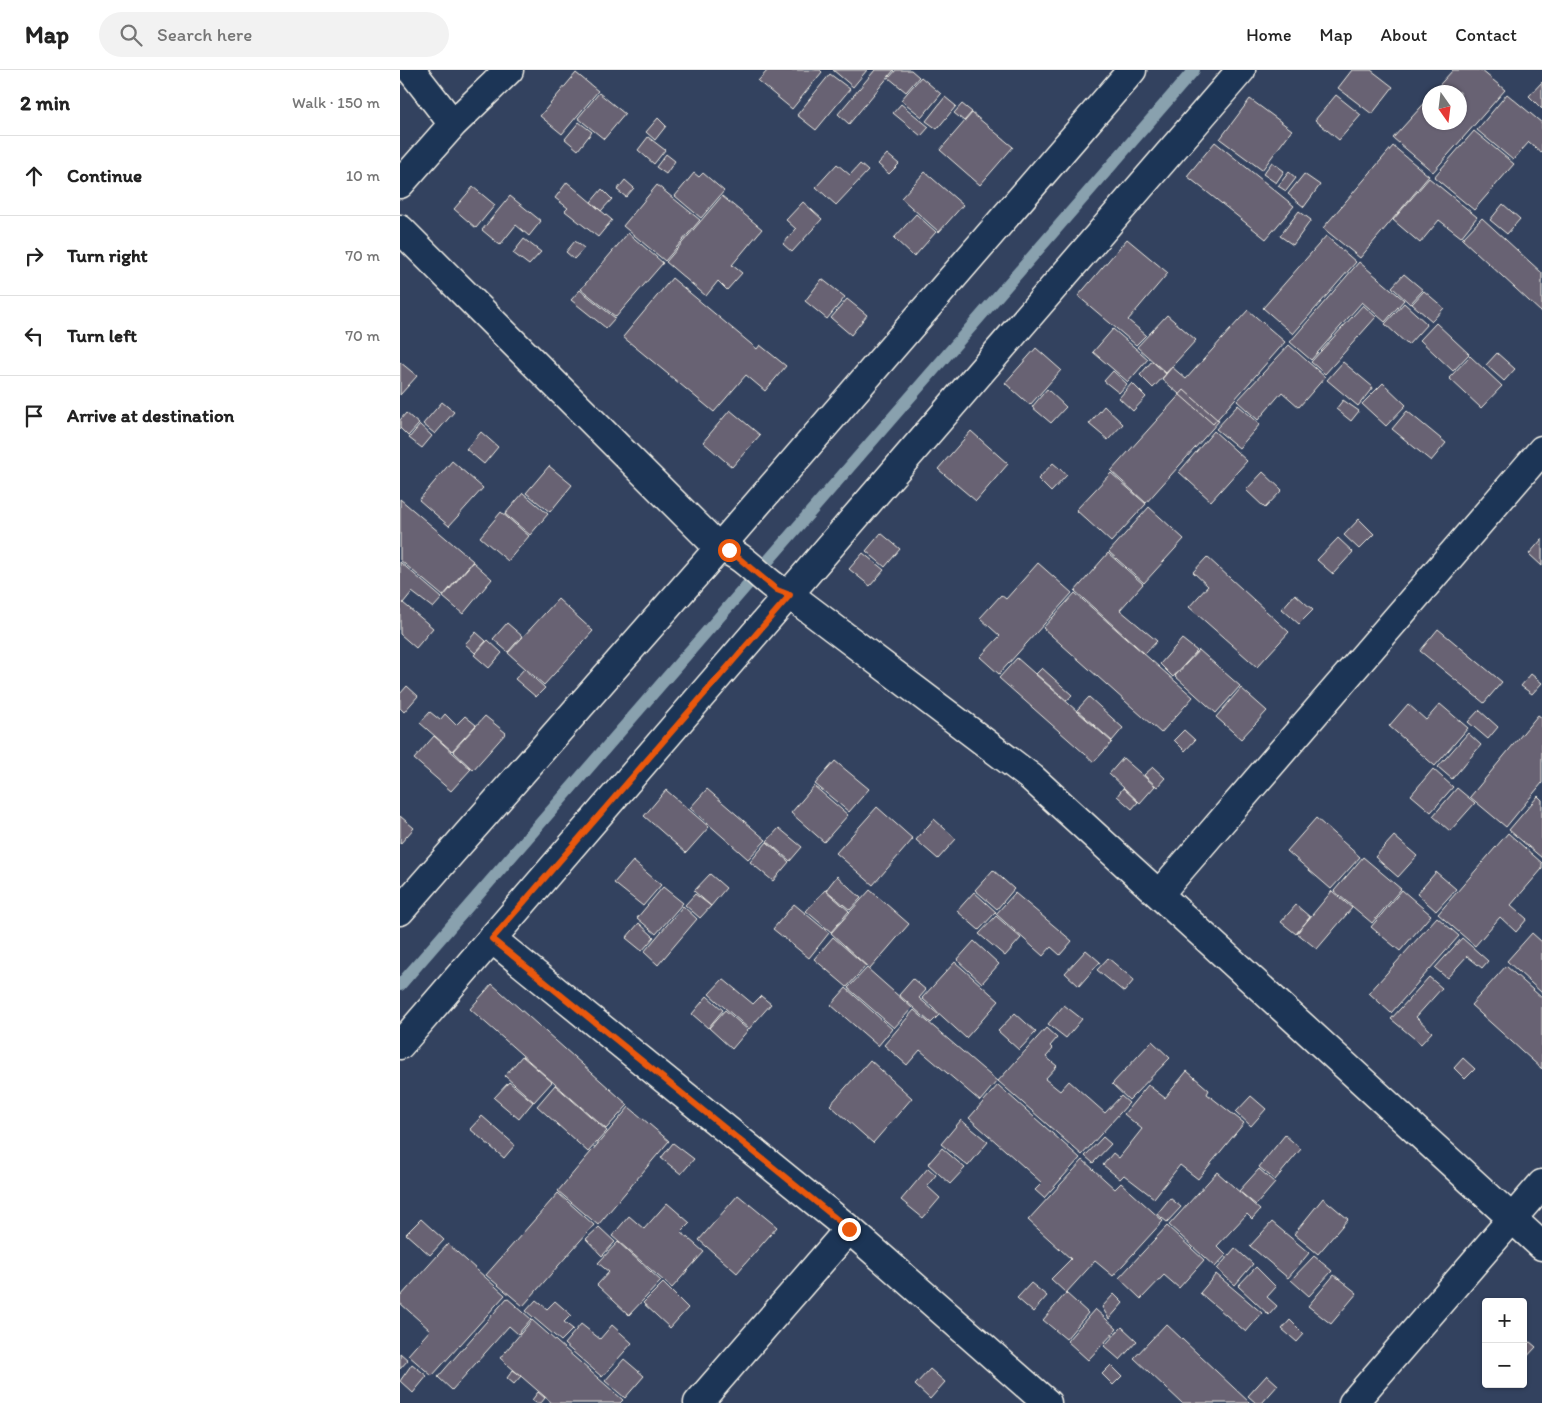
<!DOCTYPE html>
<meta charset="utf-8">
<style>
:root{--surface:#fff;--page:#f2f2f2;--text:#222;--muted:#767676;--line:#e0e0e0}
body{margin:0;font-family:Itim,sans-serif;background:var(--page);color:var(--text)}
.controls{position:absolute;right:15px;bottom:15px;display:grid;overflow:hidden;border-radius:5px;box-shadow:0 1px 4px #0004}
.controls button{width:45px;height:45px;display:grid;place-items:center;padding:0;border:0;border-bottom:1px solid var(--line);background:var(--surface);color:var(--text);font:25px sans-serif}
.compass{position:absolute;left:1022px;top:15px;width:45px;height:45px;border-radius:50%;background:var(--surface);box-shadow:0 1px 4px #0004;rotate:166deg}
.stop{position:absolute;width:15px;height:15px;margin:-11px;border:4px solid #ea580c;border-radius:50%;background:#fff}
.stop.end{background:#ea580c;border-color:#fff;box-shadow:0 1px 5px #0008}
.list{margin:0;padding:0;list-style:none}
h2{display:flex;justify-content:space-between;align-items:center;height:65px;margin:0;padding:0 20px;font-size:21px}
h2 small{font-size:16px;font-weight:400;color:var(--muted)}
.list li{display:grid;grid-template-columns:32px 1fr auto;gap:15px;align-items:center;box-sizing:border-box;height:80px;padding:0 20px;border-top:1px solid var(--line)}
.list b{display:block;font-size:19px;white-space:nowrap}
.list em{font-size:16px;font-style:normal;color:var(--muted)}
.icon{flex:none;width:28px;height:28px;fill:none;stroke:currentColor;stroke-width:2;stroke-linecap:round;stroke-linejoin:round}
.map{position:relative;flex:none;width:1142px;height:1333px;overflow:hidden}
header{display:flex;align-items:center;gap:30px;box-sizing:border-box;height:70px;padding:0 25px;background:var(--surface);border-bottom:1px solid var(--line)}
header strong{font-size:24px}
nav{display:flex;gap:28px;margin-inline-start:auto;font-size:18px}
.search{width:350px;height:45px;background:var(--page);display:flex;align-items:center;gap:12px;box-sizing:border-box;padding:0 18px;border-radius:28px;color:var(--muted);font-size:19px}
main{display:flex}
aside{flex:1;background:var(--surface)}
.map>svg:first-child{display:block}
.lines{fill:none;stroke-linecap:round;stroke-linejoin:round}
.stream{stroke:#89a1ae;stroke-width:12}
.building{fill:#676273;stroke:#f4f1e8}
.minor-casing{stroke:#f4f1e8;stroke-width:31}
.minor{stroke:#1d3557;stroke-width:28}
.route{stroke:#ea580c;stroke-width:6}
</style>
<header>
<strong>Map</strong>
<div class="search"><svg class="icon" aria-label="search" viewBox="0 0 24 24"><circle cx="10" cy="10" r="6"/><path d="M15 15l6 6"/></svg>Search here</div>
<nav><a>Home</a><a>Map</a><a>About</a><a>Contact</a></nav>
</header>
<main>
<aside>
<h2>2 min<small>Walk · 150 m</small></h2>
<ul class="list">
<li><svg class="icon" aria-label="ahead" viewBox="0 0 24 24"><path d="M12 20V5M6 11l6-6 6 6"/></svg><div><b>Continue</b></div><em>10 m</em></li>
<li><svg class="icon" aria-label="right" viewBox="0 0 24 24"><path d="M7 20v-9h11M14 6l5 5-5 5"/></svg><div><b>Turn right</b></div><em>70 m</em></li>
<li><svg class="icon" aria-label="left" viewBox="0 0 24 24"><path d="M17 20v-9H6M10 6l-5 5 5 5"/></svg><div><b>Turn left</b></div><em>70 m</em></li>
<li><svg class="icon" aria-label="arrive" viewBox="0 0 24 24"><path d="M6 21V4h12l-3 4 3 4H6"/></svg><div><b>Arrive at destination</b></div></li>
</ul>
</aside>
<div class="map">
<svg width="1142" height="1333" viewBox="0 0 1142 1333">
<rect width="100%" height="100%" fill="#33425f"/>
<filter id="ink" filterUnits="userSpaceOnUse"><feTurbulence type="fractalNoise" baseFrequency=".02" numOctaves="2"/><feDisplacementMap in="SourceGraphic" scale="10" xChannelSelector="R" yChannelSelector="G"/><feConvolveMatrix kernelMatrix="1 2 1 2 8 2 1 2 1" color-interpolation-filters="sRGB"/></filter>
<g filter="url(#ink)">
<g class="lines">
<path class="stream" d="M0,915l794,-915"/>
</g>
<path class="building" d="M368,0h52l2,2 -30,37 -34,-28z
M433,0h34l-14,17z
M475,0h19l-45,54 -11,-10z
M496,0h15l8,7 -13,15 -17,-14z
M952,0h19l22,17 -21,27 -34,-26z
M1053,0h28l24,20 -72,82 -40,-34 37,-41v25h30v-30h-27z
M176,3l22,18 -36,43 -22,-18z
M430,4l20,15 -34,41 -19,-15z
M521,7l20,17 -19,23 -21,-17z
M1142,12v27l-13,-13z
M199,23l26,21 -21,25 -26,-21z
M1107,24l35,29v30l-13,-11 -16,18 -36,-30z
M936,25l25,20 -22,25 -24,-20z
M545,27l11,9 -19,23 -11,-8z
M850,29l42,31 -30,40 -42,-31z
M501,34l28,23 -8,9 -28,-23z
M562,34l10,8 -8,9 -10,-8z
M572,43l41,34 -33,38 -40,-35z
M258,48l8,8 -11,14 -9,-8z
M179,52l13,10 -14,18 -13,-11z
M1074,61l40,33 -40,46 -40,-33z
M248,67l17,13 -11,14 -16,-14z
M815,72l79,64 -28,33 -79,-63z
M993,76l36,30 -69,82 -37,-30z
M266,84l9,7 -9,13 -10,-7z
M487,84l12,10 -10,10 -11,-10z
M872,92l12,9 -8,12 -13,-9z
M437,94l13,11 10,-11 8,7 -32,34 -20,-18z
M525,102l38,33 -24,27 -38,-34z
M889,102l7,6 -10,13 -8,-5z
M294,103l5,4 4,-4 21,18 -23,27 -26,-22z
M904,104l16,11 -16,22 -16,-13z
M1029,108l48,39 -16,20 -22,-17 -19,23 -27,-23z
M225,110l9,8 -8,9 -9,-7z
M167,112l45,38 -14,17 -33,-26 3,-3 -13,-10z
M257,115l43,35 -35,41 -42,-35z
M73,117l22,18 -19,23 -22,-19z
M202,119l10,10 -11,12 -10,-9z
M110,126l31,25 -12,15 -13,-11 -16,20 -18,-15z
M322,126l40,33 -30,36 10,8 -15,17 -9,-9 -12,15 -40,-34z
M403,132l19,17 -30,33 -9,-8 13,-15 -10,-9z
M1103,134l17,15 -13,15 -17,-14z
M899,141l12,9 -18,25 -13,-9z
M516,144l20,18 -22,25 -20,-19z
M1082,148l60,55v40l-80,-74z
M228,163l35,30 -47,54 -35,-28z
M926,166l30,26 -63,72 -30,-26z
M124,169l17,13 -12,13 -16,-12z
M727,169l41,34 -40,47 18,15 -10,10 -58,-49z
M175,171l9,7 -10,11 -8,-7z
M959,192l45,38 -19,22 -23,-20 -51,58 -21,-18z
M1004,204l19,16 -13,14 -18,-17z
M272,208l85,71 3,-4 26,21 -21,25 -19,-16 -32,37 -91,-75z
M422,209l23,18 -18,22 -22,-18z
M180,220l35,28 -9,10 -35,-28z
M1024,221l20,17 -12,13 -20,-17z
M447,229l20,16 -16,20 -20,-17z
M1004,233l23,21 -19,21 -23,-21z
M963,235l13,12 -51,57 -14,-12z
M848,240l37,32 -72,82 -51,-45 10,-12 14,12z
M767,245l29,25 -30,33 -29,-26z
M1036,253l33,31 -16,17 -33,-31z
M713,259l35,30 -20,23 -35,-30z
M889,275l36,32 -26,30 -17,-15 -24,28 -21,-19z
M636,278l25,22 -31,35 -25,-22z
M1097,283l18,16 -11,12 -18,-16z
M1070,286l32,30 -21,22 -32,-30z
M752,291l14,13 -13,14 -13,-13z
M0,292l17,14 -17,19z
M943,292l30,25 -15,19 -31,-26z
M713,301l14,13 -8,9 -15,-12z
M732,313l14,14 -13,14 -14,-13z
M983,313l23,22 -20,21 -24,-22z
M647,319l19,18 -15,16 -19,-16z
M784,320l35,31 -73,82 -35,-32z
M943,330l16,11 -8,10 -15,-12z
M42,332l12,10 -19,22 -12,-10z
M838,335l22,19 -21,24 -23,-19z
M704,336l19,18 -15,16 -19,-16z
M330,340l30,25 -28,32 -29,-25z
M1007,341l39,32 -15,18 -39,-32z
M6,343l13,11 -11,12 -8,-8v-8z
M20,355l12,11 -10,12 -13,-10z
M571,361l37,33 -32,37 -38,-32z
M814,361l33,30 -36,40 -32,-29z
M81,362l17,15 -14,17 -18,-15z
M52,391l31,27 -34,38 -30,-26z
M653,393l14,12 -16,17 -13,-13z
M149,396l23,19 -22,27 -24,-19z
M863,402l19,18 -17,18 -19,-18z
M711,403l35,31 -35,38 -35,-32z
M123,423l25,21 -18,21 -25,-21z
M0,429l73,62 -30,35 -43,-36z
M749,437l35,32 -40,44 -35,-31z
M101,442l28,24 -21,25 -28,-24z
M959,449l15,15 -15,15 -15,-14z
M481,463l19,16 -15,18 -19,-16z
M938,468l15,14 -20,22 -16,-14z
M1142,469v27l-13,-12z
M463,483l21,17 -14,16 -21,-17z
M708,483l35,31 -23,26 37,31 -12,13 -70,-63z
M807,487l82,75 -32,35 -68,-60 19,-21 -15,-14z
M0,492l42,36 -9,10 -21,-16 -9,11 30,25 -17,20 -16,-14z
M73,492l19,17 -29,35 -20,-17z
M638,493l34,30 -73,81 -19,-17 20,-21 -20,-18 21,-23 5,4z
M675,523l118,104 -32,36 -118,-105z
M895,524l18,16 -14,14 -17,-15z
M158,529l35,32 -49,54 -36,-32z
M107,553l15,13 -14,16 -15,-13z
M1038,559l64,53 -18,21 -64,-52z
M76,562l10,9 -11,12 -10,-9z
M782,569l15,12 -24,26 -13,-13z
M88,570l14,13 -13,15 -15,-13z
M799,580l41,36 -24,27 -41,-37z
M617,588l95,84 -18,20 -95,-84z
M642,598l30,27 -5,6 -31,-27z
M124,599l21,19 -9,9 -21,-18z
M1131,604l11,9 -10,11 -11,-8z
M7,616l11,10 -14,16 -4,-4v-14z
M841,618l26,23 -26,28 -25,-22z
M689,627l34,31 -11,13 -35,-31z
M1008,634l18,16 14,-16 28,24 -33,38 -46,-40z
M1079,640l19,17 -10,12 -20,-17z
M30,642l10,8 5,-6 11,11 9,-9 11,9 -24,26 -32,-28z
M1138,645l4,3v65l-36,44 -36,-30z
M85,646l21,17 -33,37 -20,-19z
M784,660l11,10 -10,11 -11,-11z
M1068,663l13,12 -29,34 -14,-12z
M34,666l37,33 -20,22 -37,-32z
M723,688l32,28 -15,17 -31,-29z
M435,691l34,28 -20,23 -34,-28z
M753,697l12,11 -8,9 -13,-12z
M1033,699l20,18 -22,25 -20,-17z
M414,716l34,29 -24,27 -33,-29z
M723,718l15,14 -6,7 -15,-13z
M1057,718l18,15 -25,28 -17,-15z
M307,719l59,51 -18,19 -58,-51z
M266,720l43,37 -23,26 -42,-37z
M1138,726l4,4v58l-33,-28z
M477,737l36,32 -40,46 -37,-32z
M0,746l14,12 -14,16z
M916,748l44,39 -29,32 -44,-38z
M534,749l22,20 -18,20 -22,-19z
M379,758l23,19 -12,14 -23,-20z
M1108,763l34,30v6l-31,36 16,14 -11,13 -16,-15 -25,29 -37,-32z
M994,766l23,20 -19,21 -23,-20z
M367,772l22,20 -16,19 -23,-19z
M963,787l38,32 -29,34 -38,-32z
M233,791l28,24 -18,21 -29,-23z
M593,800l21,19 -17,20 -22,-19z
M1036,802l20,17 -20,22 -19,-17z
M310,804l16,14 -15,18 -17,-15z
M437,806l24,22 -11,12 -24,-20z
M263,817l20,16 -27,31 -19,-16z
M425,820l24,21 -18,21 -25,-21z
M470,820l39,34 -39,45 -39,-36z
M1002,820l29,25 -31,36 -29,-24z
M932,821l20,17 -35,41 -20,-16z
M574,822l22,20 -17,18 -22,-19z
M615,823l57,48 -12,14 -9,-8 -8,9 -47,-42z
M295,824l16,12 -11,12 -15,-13z
M394,834l35,29 -20,25 -36,-29z
M896,835l14,12 -14,17 -15,-12z
M283,836l14,13 -39,46 -14,-13z
M596,846l25,22 -16,18 -26,-22z
M1037,847l22,19 -68,77 -22,-20z
M239,853l15,14 -12,14 -16,-13z
M1132,863l10,9v51l-35,-32z
M433,867l33,29 -19,21 -33,-28z
M1062,868l26,23 -6,7 -15,-12 -20,22 -12,-10z
M574,871l25,23 -17,19 -25,-23z
M686,880l14,12 -21,24 -14,-13z
M708,888l26,22 -10,12 -27,-22z
M555,892l44,39 -33,37 -44,-40z
M1106,896l36,32v71l-71,-64z
M467,898l45,40 -18,20 -46,-40z
M1029,907l13,11 -26,29 16,15 -11,12 -30,-25z
M323,909l30,25 8,-8 10,8 -22,25 -40,-35z
M513,909l13,11 -7,8 20,17 -8,8 -32,-28z
M92,914l136,121 -22,24 -136,-120z
M446,918l46,41 -14,17 -47,-41z
M307,926l16,14 -15,18 -16,-14z
M664,935l18,14 -16,19 -18,-14z
M325,940l23,20 -16,19 -23,-21z
M514,940l83,71 -17,20 -60,-51 -13,15 -23,-20z
M615,943l21,19 -17,18 -21,-19z
M646,958l11,10 -7,8 3,3 -7,8 11,9 -12,13 15,12 9,-10 36,32 16,-17 8,7 -47,52 -84,-74z
M752,971l18,17 -41,42 -17,-16z
M122,986l30,26 -18,20 -29,-26z
M1063,988l12,11 -10,10 -11,-11z
M470,990l42,38 -39,45 -43,-38z
M787,1001l22,19 -2,4 37,29 -46,56 -18,-14 -26,33 -30,-23 -4,4 -17,-14 10,-12 6,5 23,-29 -18,-15 24,-29 17,13z
M109,1012l24,20 -14,17 -25,-21z
M155,1015l52,46 -19,21 -51,-46z
M598,1015l82,73 -36,40 -9,-8 7,-7 -73,-65z
M851,1026l15,13 -15,17 -15,-14z
M229,1037l40,34 -71,84 -40,-34z
M82,1046l33,29 -11,13 -34,-29z
M561,1050l27,22 -20,24 -27,-22z
M885,1065l16,14 -26,31 -16,-13z
M703,1067l8,7 -18,19 -8,-7z
M273,1073l21,16 -13,15 -20,-16z
M542,1078l23,20 -15,16 -22,-20z
M683,1090l32,29 6,-6 42,38 -50,55 -18,-15 -29,32 -15,-14 20,-20 -43,-39z
M528,1098l8,7 -9,11 13,12 -17,20 -22,-18z
M859,1099l16,14 -19,22 -17,-14z
M817,1102l43,38 -8,9 -5,-5 -30,32 9,9 -11,12 -46,-42z
M158,1123l36,32 -71,81 -37,-31z
M338,1125l39,32 -40,46 -38,-33z
M770,1128l11,9 -14,15 -10,-8z
M923,1128l25,21 -30,35 -24,-20z
M267,1133l23,20 -9,9 23,20 -32,36 -60,-52 17,-20 15,13z
M21,1149l23,21 -14,15 -24,-21z
M872,1152l37,31 -21,25 -38,-32z
M767,1156l37,34 -25,28 -15,-13 -23,24 -22,-21z
M199,1157l16,15 -13,14 -16,-17z
M218,1172l43,39 -32,34 -32,-30 12,-13 -11,-9z
M48,1174l57,51 -73,81 -24,-21 22,-25 -30,-27v-6z
M835,1178l18,16 -18,21 -18,-16z
M914,1186l18,15 -23,25 -18,-16z
M856,1197l20,20 -9,10 10,9 -8,9 -31,-29z
M816,1204l46,39 -16,19 -46,-39z
M934,1205l23,18 -26,31 -23,-18z
M263,1213l25,25 -18,20 -27,-25z
M631,1213l16,13 -14,16 -16,-14z
M666,1223l22,20 -22,26 -23,-19z
M714,1224l9,9 -14,16 -7,-12z
M107,1228l24,21 -13,15 -9,-8 -57,64 -14,-13z
M136,1230l11,9 8,-8 16,14 -7,7 9,7 -12,12 -35,-30z
M695,1239l22,20 -29,31 -21,-19z
M132,1250l91,80 -3,3h-68l-52,-45z
M890,1250l14,14 -7,8 -15,-13z
M181,1254l19,15 12,-14 20,18 -30,34 -38,-33z
M766,1254l84,79h-68l-48,-45z
M722,1257l15,14 -17,19 -16,-14z
M1123,1266l13,11 -13,14z
M0,1283l8,7 -8,9z
M224,1289l20,17 -19,22 -20,-17z
M12,1294l15,12 -14,17 -13,-12z
M711,1295l11,11 -9,9 -11,-11z
M530,1299l15,13 -15,17 -15,-14z
M113,1300l8,6 -7,8 -7,-6z
M867,1305l11,10 -16,18h-6l-8,-7z
M138,1322l7,6 -4,5h-5l-4,-3z"/>
<g class="lines">
<g class="minor-casing">
<path id="minor" d="M11,0l42,54
M0,114l53,-60 56,-54
M0,159l319,319c28,6 44,37 71,47l242,183 510,468
M759,824l383,-444
M0,841l319,-363 413,-478
M92,869l357,290 198,174
M0,975l841,-975
M298,1333l151,-174
M953,1333l189,-219"/>
</g>
<use href="#minor" class="minor"/>
</g>
</g>
<g class="lines" filter="url(#ink)">
<path class="route" d="M329,480l48,40 13,5 -298,344 357,290"/>
</g>
</svg>
<div class="controls">
<button>+</button>
<button>−</button>
</div>
<svg class="compass" viewBox="-18 -18 36 36"><path d="M0-13l5 13h-10z" fill="#e53935"/><path d="M0 13l5-13h-10z" fill="#767676"/></svg>
<div class="stop" style="left:329px;top:480px"></div>
<div class="stop end" style="left:449px;top:1159px"></div>
</div>
</main>
